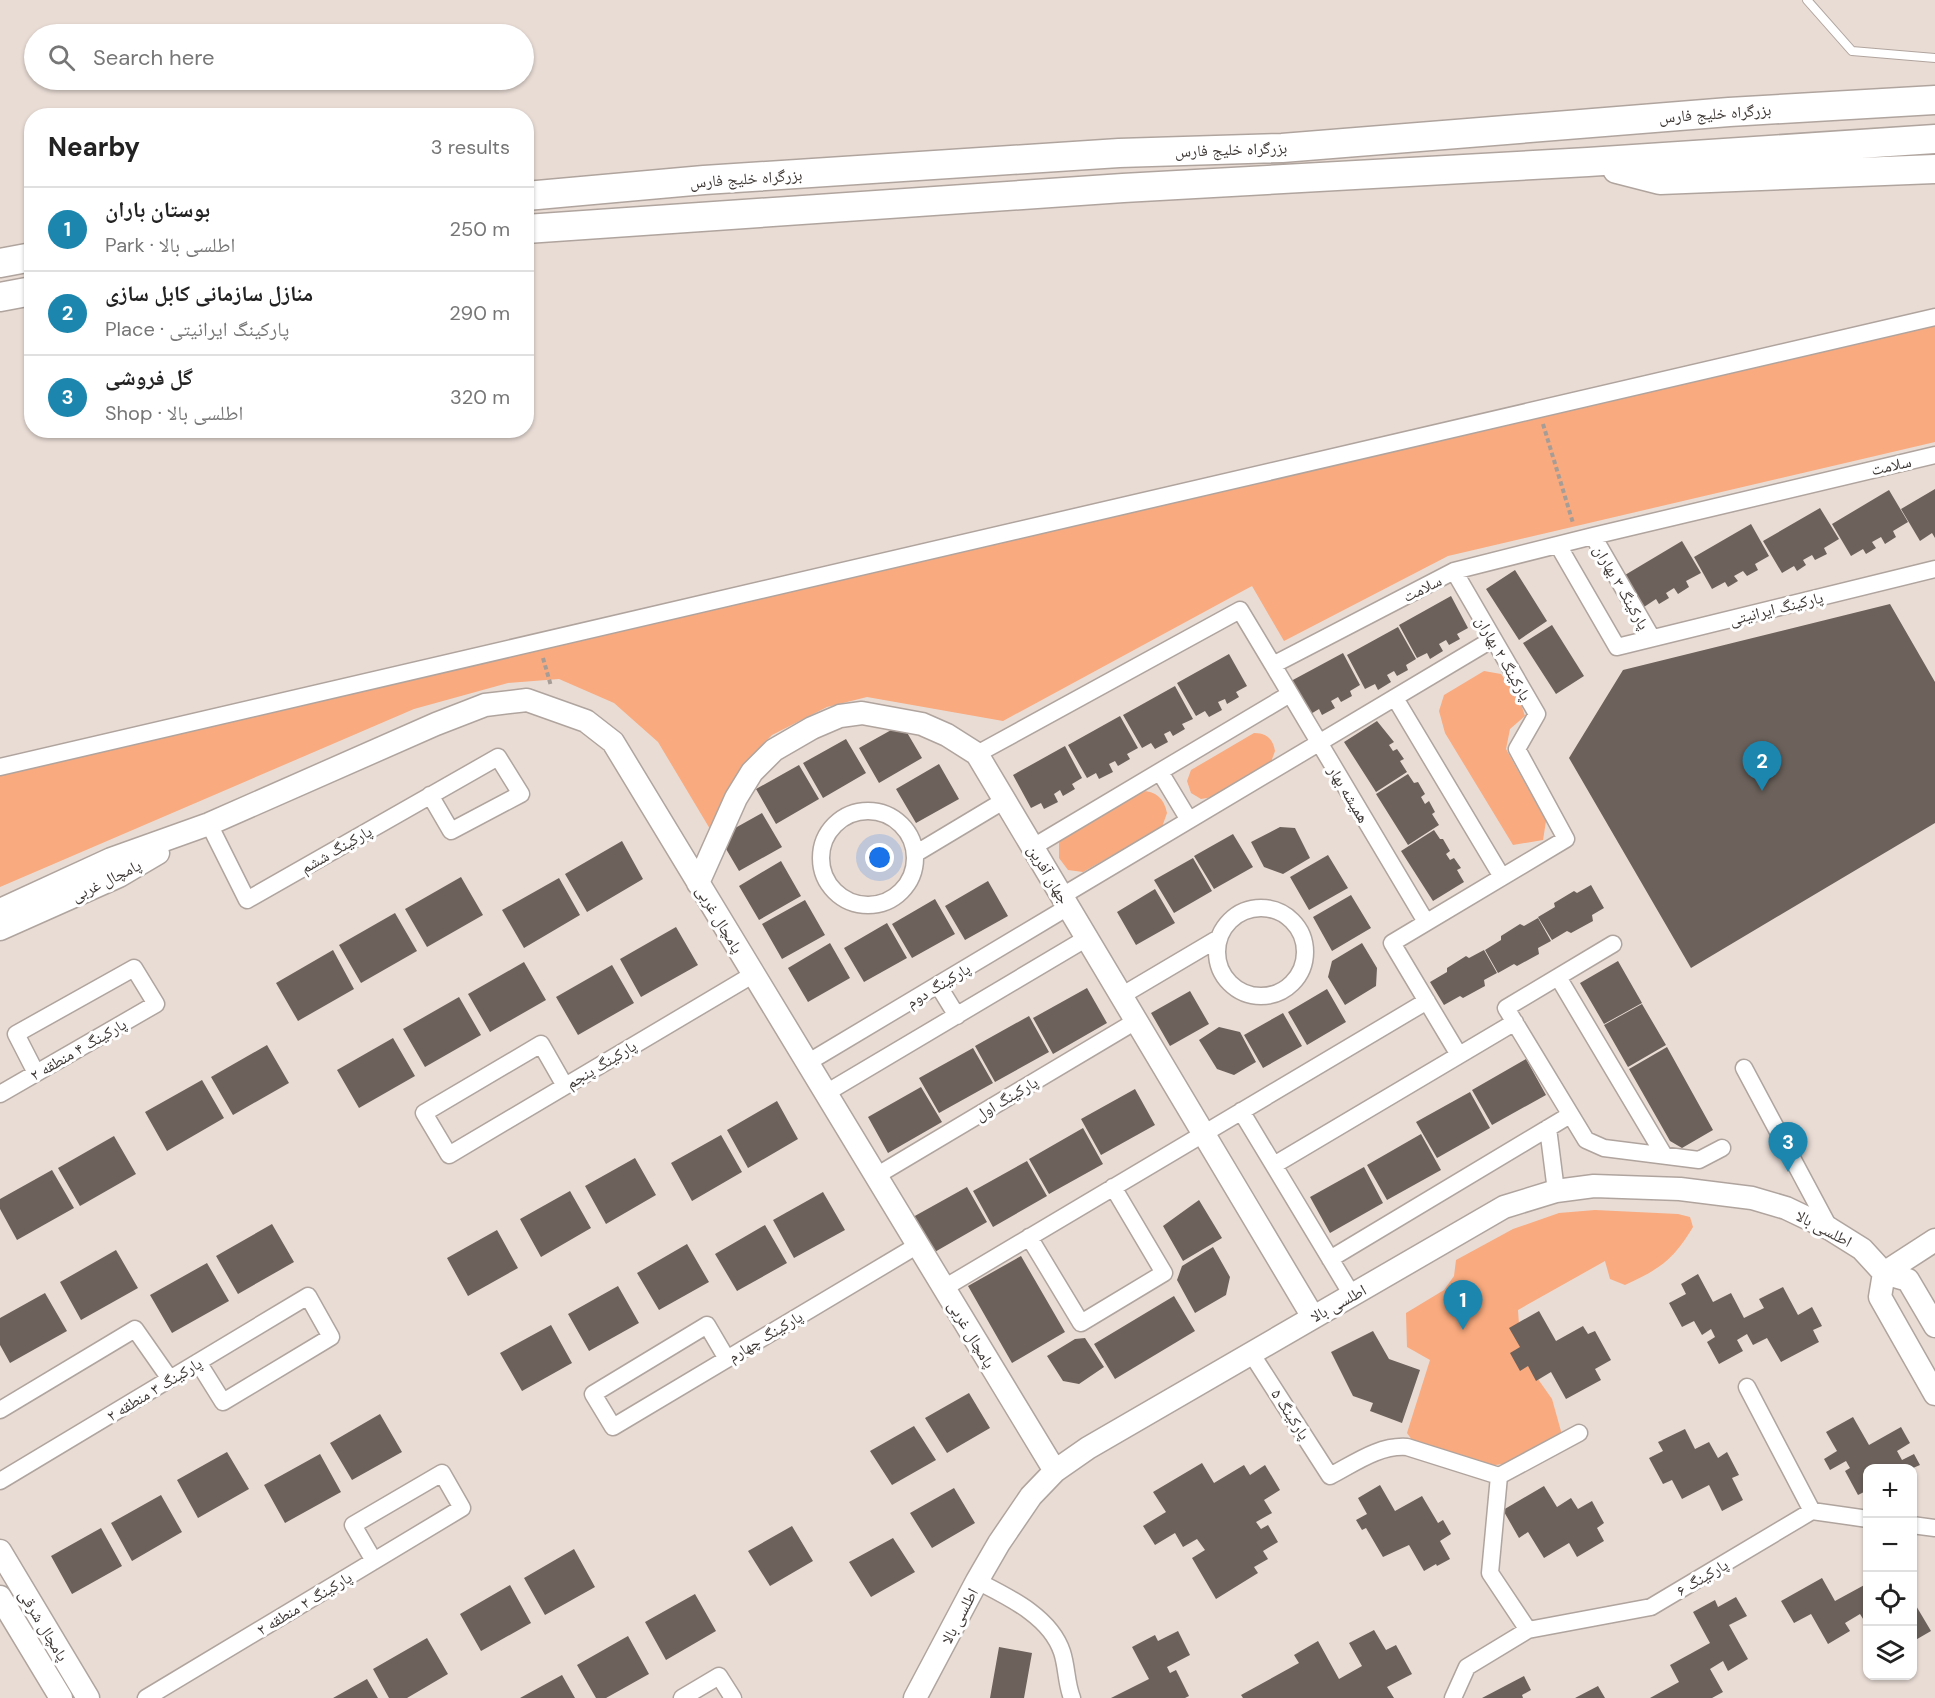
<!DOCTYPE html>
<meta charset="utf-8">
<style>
:root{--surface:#fff;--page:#f2f2f2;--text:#222;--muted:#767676;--line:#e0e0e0;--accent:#1d86ae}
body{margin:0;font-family:"DM Sans","Noto Naskh Arabic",sans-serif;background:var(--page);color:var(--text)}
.controls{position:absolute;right:18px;bottom:18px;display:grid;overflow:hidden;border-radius:12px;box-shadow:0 2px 4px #0004}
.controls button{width:54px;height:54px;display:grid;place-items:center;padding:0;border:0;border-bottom:2px solid var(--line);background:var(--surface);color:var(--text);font:30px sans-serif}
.you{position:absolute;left:880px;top:858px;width:21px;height:21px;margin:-15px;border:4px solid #fff;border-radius:50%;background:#1a73e8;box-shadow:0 0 0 9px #1a73e833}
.badge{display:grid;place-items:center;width:39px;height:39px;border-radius:50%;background:var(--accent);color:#fff;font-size:20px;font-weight:700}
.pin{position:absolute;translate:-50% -50px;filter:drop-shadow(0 2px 3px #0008)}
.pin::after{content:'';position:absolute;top:32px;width:21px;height:18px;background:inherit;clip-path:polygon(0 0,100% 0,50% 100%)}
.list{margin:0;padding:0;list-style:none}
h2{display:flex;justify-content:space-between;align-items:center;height:78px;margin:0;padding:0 24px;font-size:26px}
h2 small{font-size:20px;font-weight:400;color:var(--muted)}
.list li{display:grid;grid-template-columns:39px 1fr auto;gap:18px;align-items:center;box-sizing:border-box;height:84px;padding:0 24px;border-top:2px solid var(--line)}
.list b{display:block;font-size:22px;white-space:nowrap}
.list p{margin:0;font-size:20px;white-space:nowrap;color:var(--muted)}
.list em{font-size:20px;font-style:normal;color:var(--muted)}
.icon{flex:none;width:33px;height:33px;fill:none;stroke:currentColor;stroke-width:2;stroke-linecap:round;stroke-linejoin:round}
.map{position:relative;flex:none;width:1935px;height:1698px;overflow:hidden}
.search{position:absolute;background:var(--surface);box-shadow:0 2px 4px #0004;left:24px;top:24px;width:510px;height:66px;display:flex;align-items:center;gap:15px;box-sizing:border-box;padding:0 21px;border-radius:33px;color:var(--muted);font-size:22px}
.panel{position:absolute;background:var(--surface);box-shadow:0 2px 4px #0004;left:24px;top:108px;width:510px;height:330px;border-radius:24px}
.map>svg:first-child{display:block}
.green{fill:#f9aa7e}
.building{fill:#6c615b}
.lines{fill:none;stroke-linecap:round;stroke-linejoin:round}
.lane-casing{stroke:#b0a49e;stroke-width:10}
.street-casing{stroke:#b0a49e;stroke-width:19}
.secondary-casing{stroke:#b0a49e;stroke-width:25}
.highway-casing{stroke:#b0a49e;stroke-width:31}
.path{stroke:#a79d97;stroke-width:4;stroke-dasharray:4.5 3;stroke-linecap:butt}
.lane{stroke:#fff;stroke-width:8}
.street{stroke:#fff;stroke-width:16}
.secondary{stroke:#fff;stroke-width:22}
.highway{stroke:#fff;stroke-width:28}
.labels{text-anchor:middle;stroke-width:6;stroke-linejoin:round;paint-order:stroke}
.street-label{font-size:16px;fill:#3c3734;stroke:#fff}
</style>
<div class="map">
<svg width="1935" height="1698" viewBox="0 0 1935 1698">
<rect width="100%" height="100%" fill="#e9dcd5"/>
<path class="green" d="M1935,310v132l-487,114 -164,85 -32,-55 -249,135 -136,-24 -40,10 -55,28 -28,29 -34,65 -52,-87 -44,-39 -55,-24 -51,4 -94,26 -414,178v-126z
M1484,671l17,3 19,27 5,15 -15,13 -4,20 40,72 -3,19 -30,5 -68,-112 -6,-22 5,-16z
M1254,733c13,0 19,6 21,18l-4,11 -58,35 -12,2 -10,-6 -4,-12 4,-11z
M1141,791c15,0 23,7 26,22l-5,14 -79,45 -15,-2 -9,-12v-15l3,-6z
M1595,1210l83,4 12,3 3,10c-20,33 -33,42 -68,58l-15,-6 -5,-18 -87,49 3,45 31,44 12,43 -37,18 -44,7 -63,-16 -13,-18 23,-73 -23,-13 -1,-34 38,-23 10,-14 2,-16 57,-31 46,-16z"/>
<path class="building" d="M1935,489v49l-3,-5 -12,8 -19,-32z
M1889,490l19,32 -15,9 3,6 -11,7 -4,-7 -9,5 4,6 -10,6 -3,-5 -12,7 -19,-32z
M1820,508l19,31 -15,9 3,6 -12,6 -3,-5 -9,5 3,5 -9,6 -3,-5 -12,7 -19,-32z
M1751,524l18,32 -14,8 3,6 -11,6 -4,-5 -9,5 4,5 -10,6 -3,-5 -13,7 -18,-32z
M1682,541l19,32 -15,8 3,6 -11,7 -4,-6 -8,5 3,5 -10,6 -3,-5 -12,8 -19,-32z
M1515,570l32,51 -28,19 -33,-51z
M1451,596l17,32 -11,6 3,5 -11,6 -3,-5 -7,4 4,7 -13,8 -3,-6 -10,5 -18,-33z
M1890,604l45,78v141l-244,145 -122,-210 54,-88z
M1552,625l32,51 -28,18 -33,-51z
M1398,627l18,32 -10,6 2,5 -11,6 -3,-5 -7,4 4,7 -13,8 -3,-6 -10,5 -18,-34z
M1343,653l17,32 -10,6 2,5 -11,6 -3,-5 -7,4 4,7 -13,7 -3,-6 -10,6 -18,-34z
M1229,654l18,32 -11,6 3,5 -12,7 -2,-5 -7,3 4,8 -13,7 -4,-6 -9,5 -19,-33z
M1175,686l18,33 -11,5 3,5 -12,7 -3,-5 -6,3 4,8 -13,7 -4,-6 -9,5 -19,-33z
M1120,716l18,32 -11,6 3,5 -12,7 -3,-5 -6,3 4,8 -14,7 -3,-6 -9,5 -19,-33z
M1377,721l17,21 -5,3 4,6 4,-2 7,10 -4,2 7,11 -31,20 -32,-50z
M902,724l20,34 -43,25 -20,-35z
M846,739l20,34 -43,25 -20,-35z
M1065,746l17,32 -10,6 3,5 -12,7 -3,-6 -6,4 4,8 -14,7 -3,-6 -10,5 -18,-33z
M939,764l20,35 -43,24 -20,-34z
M799,765l20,34 -43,25 -20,-35z
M1408,774l6,9 4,-1 7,12 -4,3 4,7 4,-3 6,11 -3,2 7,11 -31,20 -32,-51z
M762,813l20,34 -43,24 -20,-34z
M1280,827l15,1 15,30 -27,16 -19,-7 -13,-25z
M1434,830l6,9h3l7,12 -4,3 4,6 4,-2 7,10 -4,2 7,12 -31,19 -32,-50z
M1233,834l20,33 -39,22 -20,-33z
M622,841l21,38 -56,33 -22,-38z
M1328,855l20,33 -39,22 -19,-33z
M1193,858l19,33 -38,22 -20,-33z
M781,861l20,35 -42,24 -20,-34z
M461,877l22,38 -56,32 -22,-38z
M559,878l21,37 -56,33 -22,-38z
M988,881l20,35 -43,24 -20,-34z
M1591,885l13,23 -12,7 1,6 -22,12 -4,-2 -15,9 -14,-23 17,-10 -1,-4 20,-12 3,2z
M1155,889l20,34 -39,22 -19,-33z
M1351,895l20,33 -39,23 -19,-34z
M935,899l20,35 -43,24 -20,-34z
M805,900l20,35 -43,24 -20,-35z
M395,913l22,38 -56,32 -22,-38z
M1538,918l13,23 -13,7 1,6 -22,12 -3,-2 -16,9 -13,-23 16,-10v-4l19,-12 4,2z
M887,923l20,35 -43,24 -20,-34z
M676,927l22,38 -57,32 -21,-38z
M830,943l20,35 -42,24 -20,-34z
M1362,943l15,25 -1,18 -31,19 -17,-28 4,-16z
M333,950l21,39 -56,32 -22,-38z
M1484,950l13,23 -13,7 1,6 -22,12 -3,-2 -16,9 -14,-23 17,-10v-4l19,-12 3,2z
M1618,961l24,42 -38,21 -24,-41z
M524,962l22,38 -56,32 -22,-38z
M612,965l22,38 -56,32 -22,-38z
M1087,988l20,35 -54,31 -20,-36z
M1327,989l19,33 -39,23 -19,-33z
M1190,991l19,33 -39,22 -19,-33z
M459,997l22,38 -56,32 -22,-38z
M1642,1004l24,41 -38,22 -24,-42z
M1283,1013l19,33 -39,22 -19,-33z
M1029,1016l20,36 -54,30 -20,-36z
M1219,1027l21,5 16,30 -22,13 -17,-6 -18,-29z
M393,1038l22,38 -56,32 -22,-38z
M267,1045l22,38 -56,32 -22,-38z
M1667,1047l46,83 -31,18 -12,-7 -41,-72z
M973,1048l20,35 -54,30 -20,-35z
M1526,1059l20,36 -54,30 -20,-35z
M202,1080l22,38 -57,33 -22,-39z
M921,1087l21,35 -54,31 -20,-36z
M1135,1089l20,36 -54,30 -20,-36z
M1470,1092l20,36 -53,30 -21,-36z
M777,1101l21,38 -50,29 -21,-38z
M1083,1128l20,36 -54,30 -20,-35z
M1421,1134l20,36 -54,30 -20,-35z
M721,1135l21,37 -50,29 -21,-38z
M114,1136l22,38 -56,32 -22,-38z
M635,1158l21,37 -50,29 -21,-38z
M1027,1161l20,35 -54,31 -20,-36z
M1364,1167l19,36 -53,30 -20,-36z
M52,1170l22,38 -57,32 -17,-31v-10z
M967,1187l20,35 -54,31 -20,-36z
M570,1191l21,37 -50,29 -21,-38z
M823,1192l22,38 -51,28 -21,-38z
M1199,1200l23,38 -39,23 -20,-35z
M272,1224l22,38 -56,32 -22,-38z
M765,1225l22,38 -50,28 -22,-37z
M497,1230l21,38 -50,28 -21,-38z
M687,1244l22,38 -50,28 -22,-37z
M1213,1247l17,30 -4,18 -31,18 -18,-33 5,-14z
M116,1250l22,38 -57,32 -21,-38z
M1021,1256l44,76 -53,31 -44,-77z
M207,1263l22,38 -57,32 -22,-38z
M1698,1274l15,28 18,-9 13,25 20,-10 -5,-9 24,-12 15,28 14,-8 10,19 -9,4 6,12 -38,20 -14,-24 -14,7 -6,-11 -10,6 6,11 -24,13 -12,-22 8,-5 -4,-8 -9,6 -8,-14 -12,6 -13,-24 17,-9 -5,-10z
M618,1286l21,37 -50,28 -21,-37z
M45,1293l22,38 -57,32 -10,-18v-27z
M1174,1296l21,35 -80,48 -21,-35z
M1539,1311l17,30 27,-15 5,8 7,-3 16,29 -16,9 6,11 -35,19 -15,-27 -15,9 -8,-15 -8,5 -10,-18 10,-6 -11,-19z
M551,1325l21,38 -50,28 -22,-38z
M1373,1331l16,28 31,11 -18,53 -32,-12 3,-8 -20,-7 -22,-44z
M1085,1338l19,29 -25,17 -16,-3 -16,-25 28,-17z
M969,1393l21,35 -43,25 -22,-35z
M380,1414l22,38 -50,28 -22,-37z
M1853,1417l16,28 32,-18 9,16 -13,8 5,9 12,-6 6,11 -7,3h-45v22l-10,5 -13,-24 5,-3 -4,-7 -16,9 -6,-11 13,-8 -11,-19z
M914,1426l22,34 -44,25 -22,-34z
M1685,1429l10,20 14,-7 9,16 9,-6 12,23 -7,3 11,22 -21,11 -13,-26 -27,14 -10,-19 -9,4 -14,-26 14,-7 -5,-9z
M227,1452l22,37 -51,29 -21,-38z
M320,1454l21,38 -56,31 -21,-38z
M1202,1463l12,20 30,-18 6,10 15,-10 15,25 -16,10 8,13 -16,9 5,7 7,-4 10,17 -15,9 5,8 -14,8 4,6 -42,26 -24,-41 13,-8 -8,-11 -14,8 -8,-14 -20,12 -12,-19 23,-14 -13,-20z
M1380,1485l15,26 27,-15 16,27 5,-3 8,14 -11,7 10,18 -13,7 -1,-2 -12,7 -15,-26 -26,12 -17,-29 -4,2 -6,-10 11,-6 -9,-16z
M1544,1486l13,21 14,-9 7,11 14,-8 12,22 -7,5 7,13 -27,16 -8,-14 -25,15 -16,-26 -9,6 -16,-28z
M954,1488l21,35 -43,25 -22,-35z
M161,1495l21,37 -50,29 -21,-38z
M792,1526l21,35 -43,25 -22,-35z
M101,1528l21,38 -50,28 -21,-38z
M893,1538l22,34 -44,25 -22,-35z
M574,1549l21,38 -50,28 -21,-37z
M1822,1578l13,23 33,-18v44l-8,-13 -15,9 5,8 -22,13 -17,-30 -17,9 -13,-22z
M510,1585l21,38 -50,28 -21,-37z
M695,1594l21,37 -50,29 -21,-38z
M1736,1597l11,19 -18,9 19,34 -20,12 -5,-10 -13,8 13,23 -11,6h-62l29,-16 -9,-17 40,-22 -17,-31 22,-12 3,7z
M1912,1599l19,32 -19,11z
M1374,1630l12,20 10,-5 16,29 -25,13 7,11h-151l-2,-3 58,-32 -5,-8 24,-14 21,38 23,-13 -13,-23z
M1178,1631l12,24 -23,12 3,6 6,-3 13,26 -4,2h-74l38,-19 -17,-32 23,-12 3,6z
M628,1636l21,38 -43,24h-10l-19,-33z
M427,1638l21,36 -41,24h-18l-16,-29z
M999,1647l33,6 -8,45h-34z
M562,1675l13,23h-55z
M1524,1676l7,14 -9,5 1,3h-41z
M367,1679l11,19h-45z
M1598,1686l7,12h-30z"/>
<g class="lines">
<g class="lane-casing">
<path id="lane" d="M1807,0l45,51 83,7"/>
</g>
<g class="street-casing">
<path id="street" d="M1593,536l59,102
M1558,545l59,102 318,-78
M1454,571l83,143 -20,35 49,90 -174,104 67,112
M1273,665l153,257
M1395,698l107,179
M977,754l263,-144 33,55 181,-94 139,-35 342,-81
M0,767l1935,-450
M1160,772l29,48
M821 858a47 47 0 1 1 94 0a47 47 0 1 1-94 0Z
M209,824l38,76 251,-143 23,37 -70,37 -21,-36
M1033,847l257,-153
M915,854l90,-54
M1062,896l431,-257
M1217 952a44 44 0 1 1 88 0a44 44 0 1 1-88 0Z
M1613,944l-107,64 80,132 18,8 95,12 23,-12
M1558,977l106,178
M938,985l19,31
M1121,996l98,-58
M807,1063l261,-156
M1744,1068l86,161
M565,1086l-24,-42 -117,69 25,42 305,-181
M826,1093l261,-155
M0,1094l156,-90 -22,-36 -118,66 20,39
M1241,1111l111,184
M1548,1128l8,63
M1274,1165l241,-143
M876,1176l260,-155
M1029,1237l52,86 83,-50 -51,-86
M1330,1259l240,-144
M944,1288l483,-287
M1251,1353l79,123c25,-13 49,-31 77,-29l92,29 80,-43
M727,1359l-20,-34 -114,69 20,33 305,-182
M1747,1387l65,124
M0,1410l135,-81 35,50
M1499,1476l-9,97 38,57
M0,1481l308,-185 23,41 -108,65 -25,-40
M1912,1525l23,3
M977,1581c31,16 73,35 85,71 5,15 4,31 10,46
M146,1698l316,-190 -20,-35 -89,52 21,36
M682,1698l37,-22 14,22
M1453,1698l14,-31 61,-37 123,-23 161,-96 56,8"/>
</g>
<g class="secondary-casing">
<path id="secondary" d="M698,883l38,-85 16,-26 22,-22 38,-22 28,-12 22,-3 60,11 25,11 30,19 336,563
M0,910l111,-51 98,-35 227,-100 49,-19 42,-5 59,21 27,21 442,729
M0,929l119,-53 39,-23
M1884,1273l-4,24 55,97
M1884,1273l51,-33
M0,1551l88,147
M0,1597l61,101
M915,1698l62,-117 22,-38 32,-47 24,-25 33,-23 416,-241 52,-16 38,-5 86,3 72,9 34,10 44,21 32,20 22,24 24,7 27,46"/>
</g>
<g class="highway-casing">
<path id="highway" d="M1617,169l43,11 275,-11
M526,196l178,-16 415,-27 163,-5 447,-36 206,-12
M526,229l597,-41 465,-26 347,-23
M0,263l32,-6
M0,297l32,-6"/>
</g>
<path class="path" d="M1543,424l30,99
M543,658l8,28"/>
<use href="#lane" class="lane"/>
<use href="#street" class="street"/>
<use href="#secondary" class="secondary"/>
<use href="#highway" class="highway"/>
</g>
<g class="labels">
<g class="street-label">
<text transform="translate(1715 113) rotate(-4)" y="6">بزرگراه خلیج فارس</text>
<text transform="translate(1231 149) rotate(-2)" y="6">بزرگراه خلیج فارس</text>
<text transform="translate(746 178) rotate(-4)" y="6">بزرگراه خلیج فارس</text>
<text transform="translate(1891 465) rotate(-13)" y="6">سلامت</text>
<text transform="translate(1622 587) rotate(60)" y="6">پارکینگ ۳ بهاران</text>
<text transform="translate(1422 588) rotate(-27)" y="6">سلامت</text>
<text transform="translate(1776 608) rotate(-14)" y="6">پارکینگ ایرانیتی</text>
<text transform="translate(1504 658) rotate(60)" y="6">پارکینگ ۲ بهاران</text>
<text transform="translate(1349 794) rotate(59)" y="6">همیشه بهار</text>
<text transform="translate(336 849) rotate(-30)" y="6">پارکینگ ششم</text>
<text transform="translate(1049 874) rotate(59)" y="6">جهان آفرین</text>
<text transform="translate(106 880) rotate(-26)" y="6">پامچال غربی</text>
<text transform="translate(720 919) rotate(59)" y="6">پامچال غربی</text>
<text transform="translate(938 985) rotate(-31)" y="6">پارکینگ دوم</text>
<text transform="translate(78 1049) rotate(-30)" y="6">پارکینگ ۴ منطقه ۲</text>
<text transform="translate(601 1064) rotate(-31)" y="6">پارکینگ پنجم</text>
<text transform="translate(1006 1098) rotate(-31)" y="6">پارکینگ اول</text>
<text transform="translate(1824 1228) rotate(28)" y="6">اطلسی بالا</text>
<text transform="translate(1338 1303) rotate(-29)" y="6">اطلسی بالا</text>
<text transform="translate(972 1334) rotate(59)" y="6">پامچال غربی</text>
<text transform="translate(765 1336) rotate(-31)" y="6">پارکینگ چهارم</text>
<text transform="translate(154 1389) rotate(-31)" y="6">پارکینگ ۳ منطقه ۲</text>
<text transform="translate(1291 1414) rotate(57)" y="6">پارکینگ ۵</text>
<text transform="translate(1702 1577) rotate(-31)" y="6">پارکینگ ۶</text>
<text transform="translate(304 1603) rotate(-31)" y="6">پارکینگ ۲ منطقه ۲</text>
<text transform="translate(959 1616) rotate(-62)" y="6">اطلسی بالا</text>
<text transform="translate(44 1625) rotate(59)" y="6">پامچال شرقی</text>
</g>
</g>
</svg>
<div class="controls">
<button>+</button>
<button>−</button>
<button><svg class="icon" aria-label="locate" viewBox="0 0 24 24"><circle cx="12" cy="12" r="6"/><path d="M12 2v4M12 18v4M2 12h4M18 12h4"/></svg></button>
<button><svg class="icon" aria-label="layers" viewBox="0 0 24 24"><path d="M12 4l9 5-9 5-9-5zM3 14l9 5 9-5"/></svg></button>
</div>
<div class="you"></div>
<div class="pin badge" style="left:1463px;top:1330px">1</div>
<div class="pin badge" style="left:1762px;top:791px">2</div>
<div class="pin badge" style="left:1788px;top:1172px">3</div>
<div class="search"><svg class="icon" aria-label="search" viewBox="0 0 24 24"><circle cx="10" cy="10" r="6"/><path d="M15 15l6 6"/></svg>Search here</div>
<section class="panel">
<h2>Nearby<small>3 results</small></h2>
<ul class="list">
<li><span class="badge">1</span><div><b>بوستان باران</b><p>Park · اطلسی بالا</p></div><em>250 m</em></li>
<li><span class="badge">2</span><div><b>منازل سازمانی کابل سازی</b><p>Place · پارکینگ ایرانیتی</p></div><em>290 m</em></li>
<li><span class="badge">3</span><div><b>گل فروشی</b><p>Shop · اطلسی بالا</p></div><em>320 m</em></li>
</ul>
</section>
</div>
